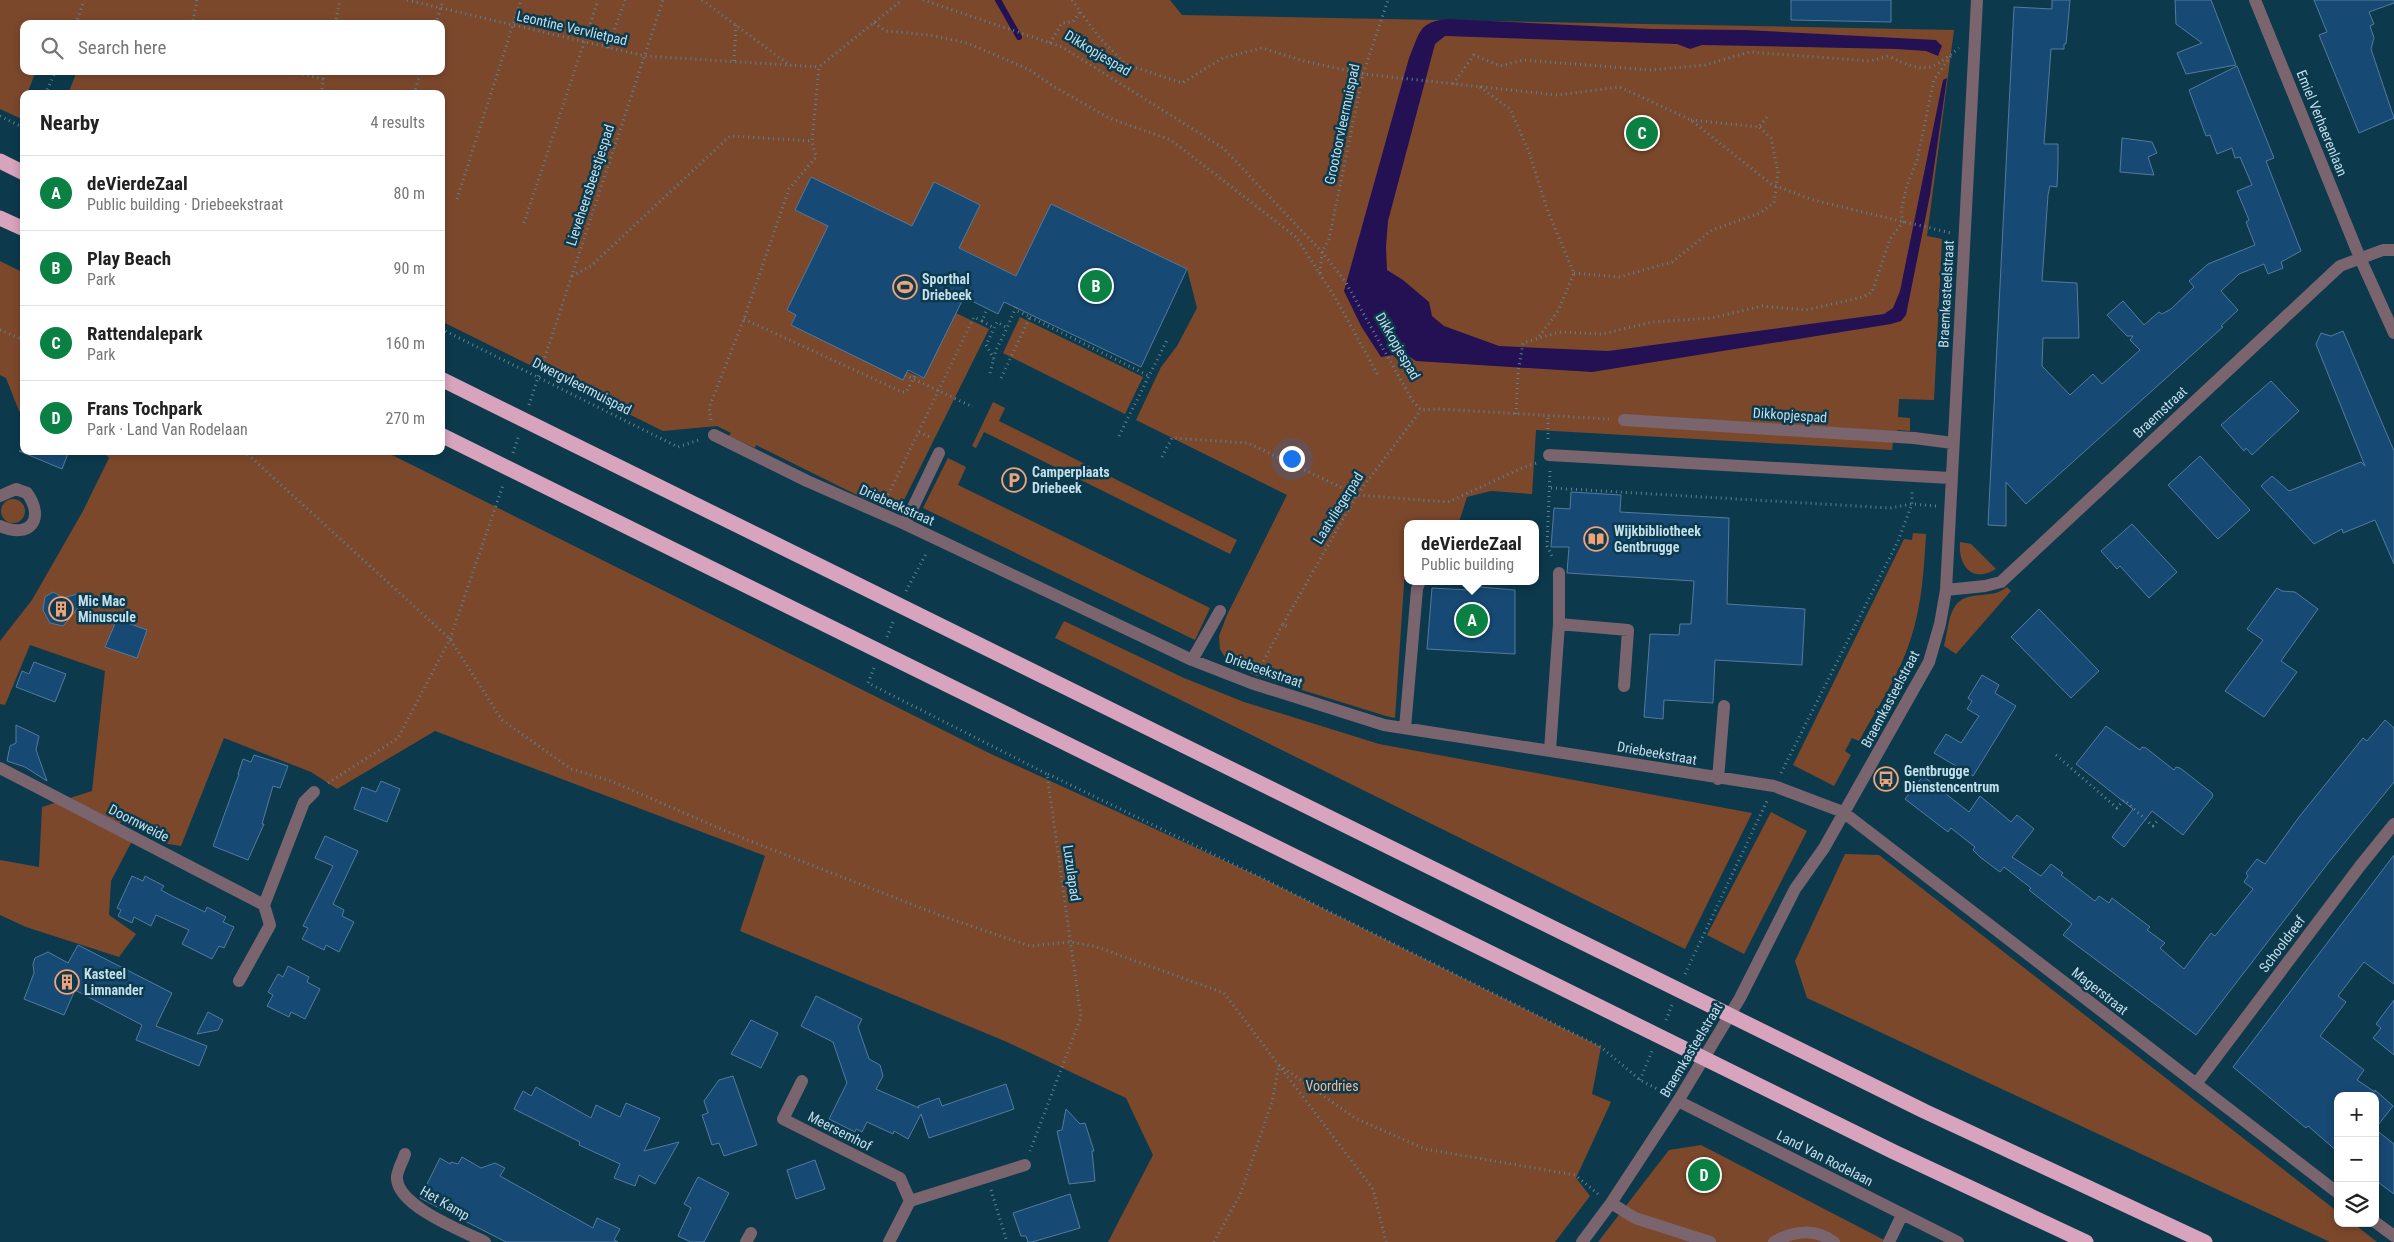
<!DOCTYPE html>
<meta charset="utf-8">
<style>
:root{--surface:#fff;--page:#f6f6f6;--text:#222;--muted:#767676;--line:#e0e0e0;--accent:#0b8043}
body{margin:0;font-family:"Roboto Condensed",sans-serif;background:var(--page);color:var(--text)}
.controls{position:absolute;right:15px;bottom:15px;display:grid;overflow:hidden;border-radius:10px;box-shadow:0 2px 8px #0003}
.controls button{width:45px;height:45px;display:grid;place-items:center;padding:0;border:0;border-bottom:1px solid var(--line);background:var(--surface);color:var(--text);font:25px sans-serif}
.you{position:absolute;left:1291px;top:458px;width:18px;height:18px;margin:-12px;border:4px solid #fff;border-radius:50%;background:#1a73e8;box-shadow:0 0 0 8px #1a73e833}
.badge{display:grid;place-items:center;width:32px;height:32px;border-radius:50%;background:var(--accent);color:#fff;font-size:16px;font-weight:700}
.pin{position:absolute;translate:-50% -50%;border:2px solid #fff;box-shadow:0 1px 5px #0006}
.popup{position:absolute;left:1404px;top:520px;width:135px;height:65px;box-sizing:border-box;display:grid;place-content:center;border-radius:10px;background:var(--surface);filter:drop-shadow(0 1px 4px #0005);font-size:16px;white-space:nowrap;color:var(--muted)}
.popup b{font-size:19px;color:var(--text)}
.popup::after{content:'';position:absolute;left:50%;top:100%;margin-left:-10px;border:10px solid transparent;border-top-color:var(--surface)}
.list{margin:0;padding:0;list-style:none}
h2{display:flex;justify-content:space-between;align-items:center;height:65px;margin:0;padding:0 20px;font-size:21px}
h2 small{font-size:16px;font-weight:400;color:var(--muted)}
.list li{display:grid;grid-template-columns:32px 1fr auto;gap:15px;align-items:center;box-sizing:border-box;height:75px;padding:0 20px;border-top:1px solid var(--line)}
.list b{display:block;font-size:19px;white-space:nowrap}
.list p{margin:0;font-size:16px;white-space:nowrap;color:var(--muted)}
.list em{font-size:16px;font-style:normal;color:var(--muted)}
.icon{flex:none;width:28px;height:28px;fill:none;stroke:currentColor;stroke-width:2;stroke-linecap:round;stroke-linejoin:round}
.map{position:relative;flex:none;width:2394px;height:1242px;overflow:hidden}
.search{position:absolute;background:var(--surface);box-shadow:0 2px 8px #0003;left:20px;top:20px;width:425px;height:55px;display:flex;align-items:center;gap:12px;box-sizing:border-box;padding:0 18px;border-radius:10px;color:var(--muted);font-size:19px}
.panel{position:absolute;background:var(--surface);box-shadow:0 2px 8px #0003;left:20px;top:90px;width:425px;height:365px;border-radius:10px}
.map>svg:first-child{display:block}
.green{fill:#7c482c}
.water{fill:#241154}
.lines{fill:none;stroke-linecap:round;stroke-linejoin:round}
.stream{stroke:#241154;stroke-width:6}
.building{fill:#174975;stroke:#547a9e}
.path{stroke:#5d8393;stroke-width:3;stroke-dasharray:1 4;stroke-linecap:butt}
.minor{stroke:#7a646e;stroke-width:12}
.highway{stroke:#d8a3bd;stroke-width:15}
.labels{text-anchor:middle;stroke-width:5;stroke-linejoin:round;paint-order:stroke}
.street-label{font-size:14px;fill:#c2dfec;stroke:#0c3a4c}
.poi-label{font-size:14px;font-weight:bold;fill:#c2dfec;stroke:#0c3a4c;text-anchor:start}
.park-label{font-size:14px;fill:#f5b696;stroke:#0c3a4c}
</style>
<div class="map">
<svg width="2394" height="1242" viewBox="0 0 2394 1242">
<rect width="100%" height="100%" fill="#0c3a4c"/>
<path class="green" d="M0,0h1170l12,15 772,15 -27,206 15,3 -8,161 -35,-1 -1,18 12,1v13l-12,-1 -4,3 -2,17 -356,-20 -4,64 -41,-3 -24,6 -8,25 -51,2 -13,194 -9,-2 -132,-41 -26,-13 -8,-13 -1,-13 8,-21 60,-120 -151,-75 25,-53 16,-21 20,-38 -10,-39 -136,-65 -35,72 -74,-37 24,-5 14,-29 -46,-23 -1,55 -122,-60 -16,33 33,16 -41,84 9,5 -5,10 132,53 33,-65 33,16 -90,181 -13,-7 -19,-3 -111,-55 -1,3 -26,-12 2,-3 -14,-7 -54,5 -222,-110v-227h-373l9,-23h364v-47h-417v47h12l-9,23h-3v26l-24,-11z
M0,261l24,12v139l-5,-1 -13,-33 -6,-3z
M1020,317l123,60 -18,37 -122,-61z
M993,402l12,6 -6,13 238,119 -7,14 -246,-122 -8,16 -4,-2z
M103,451h281l605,302 273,125 339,169 -9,47 19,8 -35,76 14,18 -35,46h-447l45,-87 -27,-57 -119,-56 -267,-111 25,-75 -330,-125 -98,58 -26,-17 -87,-34 -43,108 -13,-2 -47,-23 -5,12 16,8 -21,40 -2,34 27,19 -17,23 -93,-30 -26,-12v-55l39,7 3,-60 50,-16 13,-120 -75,-26 -25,60 -5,-1v-63l32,-41 51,-89 26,-53z
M948,458l18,9 -8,18 252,123 -15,32 -272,-132z
M1 511a12 12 0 1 1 24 0a12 12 0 1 1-24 0Z
M1913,533l13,1c-2,35 -4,70 -15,104 -11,36 -34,70 -52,103l-7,-3 -7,13 6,4 -17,31 -41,-21 111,-226 8,1z
M1960,542l11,2 25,25c-23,14 -38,-2 -36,-27z
M2007,587l4,4 -55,63 -12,-8c3,-11 4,-28 10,-38 11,-20 37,-7 53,-21z
M1064,621l120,57 60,24 135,42 373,69 -67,136 -630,-311z
M1771,812l36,19 -63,123 -37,-19z
M1845,854l34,1 459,357v11h15l24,19h-47l-523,-244 -12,-37z
M1701,1145l187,97h-290l71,-92z"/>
<path class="water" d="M1449,19l203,10 93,1 191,10 6,6 -4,10 -12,-5 -30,-2 -194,-4 -12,4 -13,-5 -232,-8 -10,8 -47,177 -2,26 1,23 16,10 26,22 3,14 12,10 55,20 109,5 276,-37 9,-6 7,-17 43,-211 4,-2 -17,117 -24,120 -5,6 -10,3 -299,48 -176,-11 -6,-4 -12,3 -5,-5 -12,2 -20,-31 -17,-35 65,-233c11,-25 9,-37 40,-39z"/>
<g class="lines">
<path class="stream" d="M998,0l21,37"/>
</g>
<path class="building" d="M1791,0h100v22l-100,-2z
M2052,0h18l-4,44h-2v5h-13l-7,95h14v20l-1,23 -7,-1 -2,9 -6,86 35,2 2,55h-36l-1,28 28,29 23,-21 9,10 38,-34 -10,-10 3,-4h-6l-20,-21 16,-14 21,24 15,-13 3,2 9,-5 23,-22 -5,-6 19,-17 47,-19 -9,-23 3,-2 -12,-29 15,-6 -12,-28 -5,1 -3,-10 -15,6 -7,-19 -4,1 -17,-46 48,-24 37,92 -8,3 35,90 -20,11 2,6 -15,6 -4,-10 -25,10 -18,17 17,19 -17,16 2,1 -197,177 -20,-22v44l-18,-1 26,-518 38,2z
M2175,0h36l25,65 -50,9 -9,-21 25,-10 -26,-19z
M2314,0h80v3l-25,9 5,12 -4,2 4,12 -3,11 23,69 -35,15 -40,-98 8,-3z
M2122,138l30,4 5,11 -9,4 6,18 -34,-3z
M811,177l101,49 22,-44 46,23 -21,43 57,28 35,-72 136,65 -46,98 -137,-65 -6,12 -34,-17 -40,81 -16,-8 -5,10 -112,-55 5,-10 -9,-5 41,-84 -33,-16z
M2343,331l51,120v113l-19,-44 -32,13 -1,-4 -28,15 -53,-58 11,-10 17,15 72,-29 4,4 -49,-122 5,-11 10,3z
M2271,381l28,30 -47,44 -6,-7 -2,3 -23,-26z
M19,451h50l-7,18z
M2200,456l50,54 -32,29 -50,-54z
M1571,492l50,3 -1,17 109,6 -2,86 78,5 -3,56 -87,-5 -2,43 -49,-3 -1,19 -19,-2 6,-83 29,1 1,-11h11l3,-43 -127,-8 2,-26h-18l3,-39 16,1z
M2132,524l45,48 -28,26 -29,-32 -3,3 -16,-18z
M1480,587l35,3v64l-88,-5 5,-61 36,2z
M2277,588l5,3 13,1 23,17 -37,52 16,11 -33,45 -39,-26 38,-51 -16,-11z
M53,592l11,6 16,-5 1,11 -18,22 -13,-3 -7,-13 2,-13z
M2039,609l60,62 -28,27 -60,-61z
M117,619l30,11 -10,28 -32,-11z
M34,662l32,12 -11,28 -39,-15 6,-16 7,3z
M1982,675l17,10 -4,8 21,13 -43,70 -39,-23 12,-19 15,9 18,-27 -12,-7 5,-8 -4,-3z
M2385,720l9,8v54l-65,80 -133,173 -133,-100 9,-11 -43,-34 2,-2 -27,-21 -4,5 -20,-15 -7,-7 2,-3 -24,-19 -3,4 -43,-33 18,-23 46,36 11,-16 31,26 6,-7 17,14 -22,28 29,19 10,-12 12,9 -2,2 34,26 4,-5 10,7 3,-5 38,29 -3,3 18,13 -5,5 24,21 27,-36 4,3 38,-47 -9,-7 4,-6 -2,-3 11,-14 8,5 34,-47 64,-79 4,3z
M16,725l23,11 -3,14 11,31 -22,-14 -18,-6 3,-15 6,-3z
M2106,726l34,24 2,-3 4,1 28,22 2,-3 4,1 32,25 1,3 -30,39 -31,-24 -28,36 -12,-10 21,-28 -57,-45z
M254,755l34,11 -8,22 -7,-2 -11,38h2l-16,36 -35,-14 26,-72h-1l5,-15 8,3z
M381,781l19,8 -13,33 -33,-13 8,-22 14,5z
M325,836l33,15 -25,53 11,6 -2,6 12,6 -15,30 -13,-7 -2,5 -22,-11 6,-11 -5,-2 30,-60 -18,-8z
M2394,855v129l-30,-22 -26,34 8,6 -26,34 44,34 -7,10 18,12v-2l18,16 -18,23v-33h-37v56l-30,-26 -2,2 -12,-10 -61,-51z
M132,876l11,5 2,-5 19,10 -3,4 11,6 33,16 2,-5 19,10 -3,5 11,5 -10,21 -5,-2 -7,13 -30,-15 7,-14 -33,-15 -5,11 -17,-9 -2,6 -14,-7 3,-6 -4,-2z
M78,945l94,48 -16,33 51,20 -8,20 -63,-26 6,-15 -67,-35 -11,25 -40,-16 10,-26 -1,-9 2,-6 13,-6 20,11z
M288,966l21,11 -2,5 13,7 -15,30 -14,-7 -2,5 -22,-11 6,-11 -5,-3 10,-18 5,3z
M816,996l46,23 -4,8 11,32 11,6 3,11 -7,13 43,19 -1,-2 21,-8 3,8 64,-22 8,25 -85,29 -8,-24 -13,25 -14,-8 -1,3 -26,-12 -5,10 -6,-3 -1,3 -26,-13 18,-36 -14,-41 -32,-16z
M2394,1000v55l-21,-17 8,-10 -5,-4z
M208,1012l15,8 -5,10 -21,4z
M751,1020l27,13 -17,35 -30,-14z
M733,1076l24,69 -33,11 -5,-13 -7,2 -10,-30 6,-2 -4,-12 15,-21z
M536,1087l55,31 5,-13 24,12 6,-14 34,15 -16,33 35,-9 -24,42 -16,-9 -4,11 -21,-8 6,-14 -41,-19 1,-3 -66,-33 9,-18 8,5z
M1066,1109l14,15 5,-1 9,28h-2l3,30 -26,3 -12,-53 5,-1z
M2375,1129l19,15v50l-19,-14z
M462,1157l19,11 14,-5 10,5 -5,8 93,52 4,-10 23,11 -6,11 4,2h-112l-86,-44 20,-40 10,6 1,-2 7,2z
M815,1160l10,29 -29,10 -9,-29z
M698,1177l31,16 -25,49h-13l-13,-6 13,-28 -7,-4z
M1070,1194l10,34 -48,14h-4l-2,-6h-5l-8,-23z"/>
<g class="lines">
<path class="path" d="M197,0l-4,20 10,4
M407,0l238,56 174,11
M702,0l86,64
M923,0l139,47 161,101 99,104 23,29 67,119 9,10 17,-1 171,10
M1072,0l26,36 27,28 57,19 41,-25 39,-10 42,13 59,13 194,21 63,-8 71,33 80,64 42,16 138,33
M874,23l12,8 43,4 38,8 61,26 25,17 56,32 62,22 125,97 40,62 43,78
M76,24l8,-24
M335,24l5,-24
M436,24l7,-24
M1050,43l12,-20 11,-1 7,-10
M608,48l17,-48
M734,61l2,-36
M288,71l35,8
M1453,84l21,-29 26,11 23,-6 128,10 54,-5 44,-13 122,9 17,-5c37,17 40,17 71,-8
M1480,87l30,22 19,43 19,60 26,61 -16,38 -20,27
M45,94l11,-23
M321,94l4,-23
M414,94l7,-23
M0,116l24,12
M1691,120l68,7 8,-10
M457,199l64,-199
M524,223l74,-223
M1320,273l2,-21 7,-13 34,-165 25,-74
M1574,273l45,4 53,-15 40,-32 48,-17 14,-10 4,-31 -7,-34 -12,-11
M572,276l19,-10 139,-130 82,5
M1030,317l119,59
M744,319l158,73h4l10,-18
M982,321l12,7
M441,329l237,118 21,-7
M0,330l24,10
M994,359l-8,-14 11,-23 10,6 9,-21
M990,373l6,-23 11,-22
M905,375l68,32
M1001,378l29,-61 -15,-7
M529,405l134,-405
M1516,414l2,-41 5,-30 36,-11 43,2 50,-12 60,-4 50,-12 44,4 57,-13 9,-5 18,-53 13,-17 -2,-11 6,-26 10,-25 17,-80 18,-26
M711,420l-2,-12 35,-89 45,-130 27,-32 -4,-16 7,-74 83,-67
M919,432l13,6
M1119,436l48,-96
M1548,439v-23
M244,451l206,188 52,81 69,49 40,12 119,52 209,82 91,31 40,-4 24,4 130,47 149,196 13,53
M513,453l6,-18
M1162,457l10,-19 76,5 109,52 91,7 81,-37 8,-2
M1550,471l-3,75 6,12
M1551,488l339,20 22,-4 24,2
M886,499l88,-182 8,4 5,-12
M906,591l21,-39
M1283,624l74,-129 64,-85
M887,637l6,-15
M874,668l-6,15 179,91 34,243 -51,134
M1259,670l24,-46 5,3
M2056,755l61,53 7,-8 29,26 5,-6
M1781,773l117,-232 14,-37v-12
M1048,774l214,104 339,169 39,33 25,13
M328,783l70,-45 52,-99 53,-154
M1685,974l82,-173
M1666,1020l6,-15
M1640,1080l12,-29
M991,1190l16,52
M1214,1242l26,-47 32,-93 7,-37 76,53 70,31 150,26 23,19"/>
<path class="minor" d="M2255,0l105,258 34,75
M1624,420l290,18 39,5
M714,435l93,46 98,43 287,136 59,23 133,42 390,61 69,26 495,381
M1549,455l401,23
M0,496l16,-7 11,4c19,27 2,46 -27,33
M905,524l34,-71
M1946,590l39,-4 16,-4 339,-316 43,-16h11
M1559,624l69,6 -4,56
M1192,660l28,-49
M1405,728l12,-139 3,-8
M1550,750l9,-126v-51
M0,768l264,137
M1718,779l6,-73
M239,981l31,-56 -6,-20 40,-103 10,-10
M802,1081l-19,38 117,59 10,23
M2196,1084l164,-218 34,-42
M1678,1101l280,141
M405,1154c-2,7 -9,18 -8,25 2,28 66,52 88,63
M1611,1203l24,15 75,24
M2375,1222l19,14
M746,1242l5,-9
M889,1242l21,-41 115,-36
M1582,1242l29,-39 67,-102 62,-103 55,-109 29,-41 105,-186 11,-38 6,-34 31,-590
M1774,1242c19,-11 41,-14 60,0
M1889,1242l13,-27"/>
<path class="highway" d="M0,161l24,12
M0,218l24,11
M441,379l1483,732 281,131
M441,435l1453,717 192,90"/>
</g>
<defs>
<g id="stadium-ring" transform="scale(1.25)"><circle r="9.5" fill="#0c3a4c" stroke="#f0a279" stroke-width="1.5"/><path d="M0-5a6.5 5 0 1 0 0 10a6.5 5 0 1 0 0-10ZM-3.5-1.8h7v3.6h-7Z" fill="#f0a279"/></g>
<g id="parking-ring" transform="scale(1.25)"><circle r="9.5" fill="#0c3a4c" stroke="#f0a279" stroke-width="1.5"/><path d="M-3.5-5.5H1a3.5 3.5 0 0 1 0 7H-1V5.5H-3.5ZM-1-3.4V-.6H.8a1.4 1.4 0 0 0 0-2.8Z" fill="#f0a279"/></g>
<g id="library-ring" transform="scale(1.25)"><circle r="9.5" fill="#0c3a4c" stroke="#f0a279" stroke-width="1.5"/><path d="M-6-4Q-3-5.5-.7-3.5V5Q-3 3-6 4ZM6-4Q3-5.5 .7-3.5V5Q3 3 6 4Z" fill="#f0a279"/></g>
<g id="building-ring" transform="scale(1.25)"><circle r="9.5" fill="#0c3a4c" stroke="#f0a279" stroke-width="1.5"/><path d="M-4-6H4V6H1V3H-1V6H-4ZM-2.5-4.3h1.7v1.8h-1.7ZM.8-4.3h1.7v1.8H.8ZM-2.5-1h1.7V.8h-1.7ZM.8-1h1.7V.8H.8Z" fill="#f0a279"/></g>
<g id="bus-ring" transform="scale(1.25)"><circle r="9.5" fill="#0c3a4c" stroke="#f0a279" stroke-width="1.5"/><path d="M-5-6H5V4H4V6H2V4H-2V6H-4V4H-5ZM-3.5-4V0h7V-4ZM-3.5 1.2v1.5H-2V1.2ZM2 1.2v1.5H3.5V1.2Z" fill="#f0a279"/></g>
</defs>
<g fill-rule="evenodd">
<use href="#stadium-ring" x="905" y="287"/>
<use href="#parking-ring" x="1014" y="480"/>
<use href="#library-ring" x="1596" y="539"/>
<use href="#building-ring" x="61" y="609"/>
<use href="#bus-ring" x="1886" y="779"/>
<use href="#building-ring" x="67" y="982"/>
</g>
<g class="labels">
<g class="street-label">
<text transform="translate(572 28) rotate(13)" y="5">Leontine Vervlietpad</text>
<text transform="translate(1098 53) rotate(31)" y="5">Dikkopjespad</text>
<text transform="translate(2322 123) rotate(68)" y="5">Emiel Verhaerenlaan</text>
<text transform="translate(1342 124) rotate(-78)" y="5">Grootoorvleermuispad</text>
<text transform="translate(590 185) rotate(-72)" y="5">Lieveheersbeestjespad</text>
<text transform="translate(1946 294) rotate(-87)" y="5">Braemkasteelstraat</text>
<text transform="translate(1398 346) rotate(60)" y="5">Dikkopjespad</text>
<text transform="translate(582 386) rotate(27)" y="5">Dwergvleermuispad</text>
<text transform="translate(2160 412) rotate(-43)" y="5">Braemstraat</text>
<text transform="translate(1790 415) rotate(4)" y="5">Dikkopjespad</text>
<text transform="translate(897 505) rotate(24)" y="5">Driebeekstraat</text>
<text transform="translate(1338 508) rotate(-58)" y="5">Laatvliegerpad</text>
<text transform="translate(1264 670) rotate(19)" y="5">Driebeekstraat</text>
<text transform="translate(1890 699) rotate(-62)" y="5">Braemkasteelstraat</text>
<text transform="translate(1657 753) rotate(10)" y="5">Driebeekstraat</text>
<text transform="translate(139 823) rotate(27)" y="5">Doornweide</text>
<text transform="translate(1072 873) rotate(82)" y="5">Luzulapad</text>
<text transform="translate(2282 944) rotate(-53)" y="5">Schooldreef</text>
<text transform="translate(2100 991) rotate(38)" y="5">Magerstraat</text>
<text transform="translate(1691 1050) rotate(-59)" y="5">Braemkasteelstraat</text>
<text transform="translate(840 1131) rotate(27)" y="5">Meersemhof</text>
<text transform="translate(1825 1158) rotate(27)" y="5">Land Van Rodelaan</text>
<text transform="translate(445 1203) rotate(30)" y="5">Het Kamp</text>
</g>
<g class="poi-label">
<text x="922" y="284">Sporthal<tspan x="922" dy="16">Driebeek</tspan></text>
<text x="1032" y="477">Camperplaats<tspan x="1032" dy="16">Driebeek</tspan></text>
<text x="1614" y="536">Wijkbibliotheek<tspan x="1614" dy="16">Gentbrugge</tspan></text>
<text x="78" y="606">Mic Mac<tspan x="78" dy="16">Minuscule</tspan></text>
<text x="1904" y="776">Gentbrugge<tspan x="1904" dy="16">Dienstencentrum</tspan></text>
<text x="84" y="979">Kasteel<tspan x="84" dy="16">Limnander</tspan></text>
</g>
<g class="park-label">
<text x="1332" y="1091">Voordries</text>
</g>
</g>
</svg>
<div class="controls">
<button>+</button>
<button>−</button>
<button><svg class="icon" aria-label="layers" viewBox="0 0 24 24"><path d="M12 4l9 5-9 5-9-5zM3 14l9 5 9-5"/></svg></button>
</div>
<div class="you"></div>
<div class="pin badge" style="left:1472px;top:620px">A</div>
<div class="popup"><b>deVierdeZaal</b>Public building</div>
<div class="pin badge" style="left:1096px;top:286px">B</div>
<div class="pin badge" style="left:1642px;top:133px">C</div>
<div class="pin badge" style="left:1704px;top:1175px">D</div>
<div class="search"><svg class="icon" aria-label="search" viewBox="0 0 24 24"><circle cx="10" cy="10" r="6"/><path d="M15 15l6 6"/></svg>Search here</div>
<section class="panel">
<h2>Nearby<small>4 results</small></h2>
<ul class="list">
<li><span class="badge">A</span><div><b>deVierdeZaal</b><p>Public building · Driebeekstraat</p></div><em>80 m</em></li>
<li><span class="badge">B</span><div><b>Play Beach</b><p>Park</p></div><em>90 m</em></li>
<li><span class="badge">C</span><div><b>Rattendalepark</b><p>Park</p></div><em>160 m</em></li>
<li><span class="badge">D</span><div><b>Frans Tochpark</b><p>Park · Land Van Rodelaan</p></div><em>270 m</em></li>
</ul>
</section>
</div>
